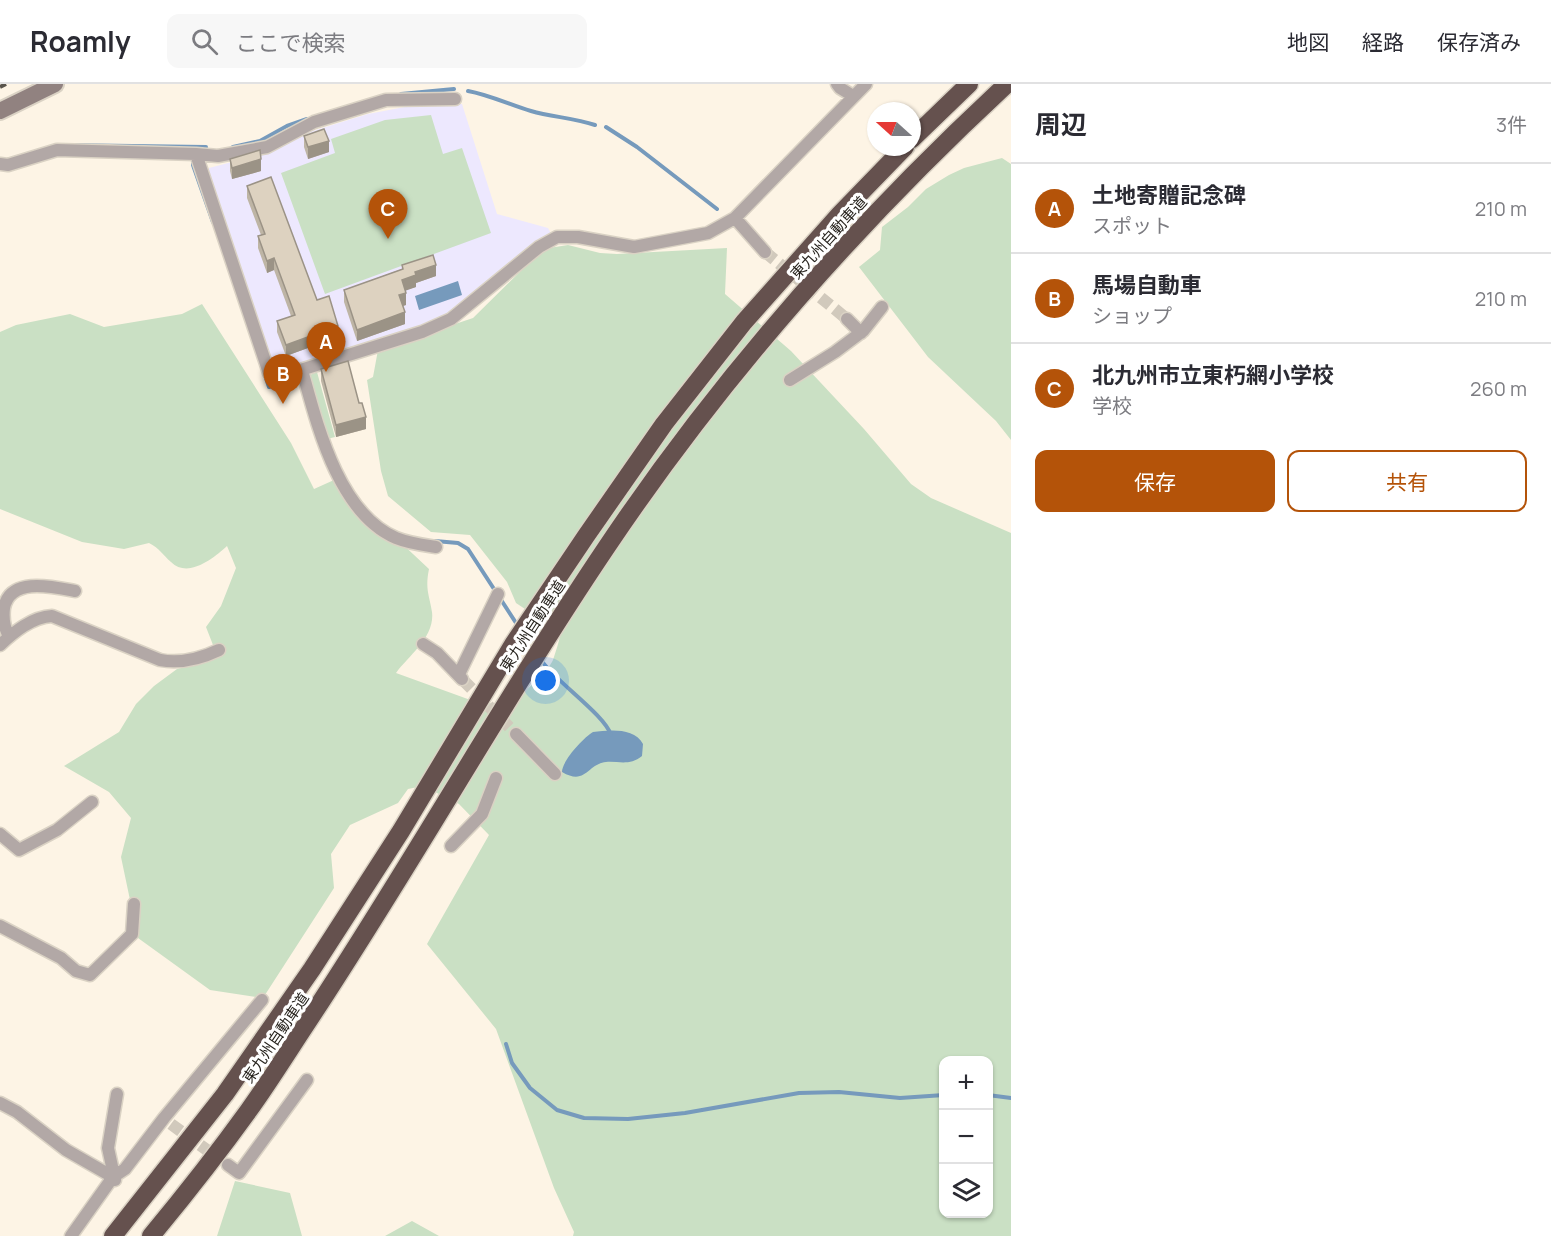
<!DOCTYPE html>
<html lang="ja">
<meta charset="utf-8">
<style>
:root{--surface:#fff;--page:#f7f7f7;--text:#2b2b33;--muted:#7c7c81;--line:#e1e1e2;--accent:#b45309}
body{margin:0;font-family:Manrope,"Noto Sans JP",sans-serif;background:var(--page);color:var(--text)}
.controls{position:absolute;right:18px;bottom:18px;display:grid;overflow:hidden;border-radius:12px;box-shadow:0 2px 4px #0004}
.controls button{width:54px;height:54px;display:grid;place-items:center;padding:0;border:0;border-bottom:2px solid var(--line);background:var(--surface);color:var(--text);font:30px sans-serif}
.compass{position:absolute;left:867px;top:18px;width:54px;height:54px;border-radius:50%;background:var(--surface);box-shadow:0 2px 4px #0004;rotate:291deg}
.you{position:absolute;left:546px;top:597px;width:21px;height:21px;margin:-15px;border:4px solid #fff;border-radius:50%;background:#1a73e8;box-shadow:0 0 0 9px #1a73e833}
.badge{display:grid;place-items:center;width:39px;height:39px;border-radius:50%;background:var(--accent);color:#fff;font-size:20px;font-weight:700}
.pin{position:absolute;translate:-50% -50px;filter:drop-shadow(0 2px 3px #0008)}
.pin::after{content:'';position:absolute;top:32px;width:21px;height:18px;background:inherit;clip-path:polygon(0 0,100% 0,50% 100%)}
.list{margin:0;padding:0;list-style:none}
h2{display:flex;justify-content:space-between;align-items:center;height:78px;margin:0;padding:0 24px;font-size:26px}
h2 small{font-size:20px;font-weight:400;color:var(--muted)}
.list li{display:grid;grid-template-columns:39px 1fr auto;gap:18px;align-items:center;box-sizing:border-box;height:90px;padding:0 24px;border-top:2px solid var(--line)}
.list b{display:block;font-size:22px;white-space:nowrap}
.list p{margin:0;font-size:20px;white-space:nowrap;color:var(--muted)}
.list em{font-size:20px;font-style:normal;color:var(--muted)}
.actions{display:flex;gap:12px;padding:18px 24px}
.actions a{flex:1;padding:14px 0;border:2px solid var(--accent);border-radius:12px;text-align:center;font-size:21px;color:var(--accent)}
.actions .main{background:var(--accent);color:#fff}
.icon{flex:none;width:33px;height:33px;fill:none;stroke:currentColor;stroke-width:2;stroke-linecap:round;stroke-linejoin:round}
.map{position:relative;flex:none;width:1011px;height:1152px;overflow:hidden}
header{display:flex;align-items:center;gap:36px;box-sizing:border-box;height:84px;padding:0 30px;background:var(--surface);border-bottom:2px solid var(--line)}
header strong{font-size:28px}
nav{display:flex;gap:33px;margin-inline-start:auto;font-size:21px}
.search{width:420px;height:54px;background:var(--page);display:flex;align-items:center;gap:15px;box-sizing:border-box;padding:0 21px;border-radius:12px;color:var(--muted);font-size:22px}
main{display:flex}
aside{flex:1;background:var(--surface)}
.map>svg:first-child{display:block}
.education{fill:#ede8fe}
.green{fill:#cae0c4;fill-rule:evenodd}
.water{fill:#769abc}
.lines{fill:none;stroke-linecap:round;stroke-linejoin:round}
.stream{stroke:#769abc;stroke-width:4}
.minor-tunnel{stroke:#d1c9bc;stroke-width:12;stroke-dasharray:12 6;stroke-linecap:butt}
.minor-casing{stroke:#dad2c4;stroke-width:15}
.secondary-casing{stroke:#dad2c4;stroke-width:20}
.motorway-casing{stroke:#dad2c4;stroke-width:21}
.minor{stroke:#b2a8a6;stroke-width:12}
.secondary{stroke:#918280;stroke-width:16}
.motorway{stroke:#65514e;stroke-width:18}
.rail{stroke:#59544c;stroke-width:4;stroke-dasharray:8 8;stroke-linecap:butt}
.wall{fill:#beb5a5}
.shaded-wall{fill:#9b9386}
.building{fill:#ddd2c0;stroke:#9b9386;stroke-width:1.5}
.labels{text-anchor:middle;stroke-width:6;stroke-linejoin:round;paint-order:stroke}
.street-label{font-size:15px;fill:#231f19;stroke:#fff}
</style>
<header>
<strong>Roamly</strong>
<div class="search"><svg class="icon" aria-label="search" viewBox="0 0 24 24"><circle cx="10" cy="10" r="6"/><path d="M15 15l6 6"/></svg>ここで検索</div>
<nav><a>地図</a><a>経路</a><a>保存済み</a></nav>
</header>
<main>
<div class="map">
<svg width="1011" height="1152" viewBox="0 0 1011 1152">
<rect width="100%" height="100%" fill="#fdf4e5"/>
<path class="education" d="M446,19l16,1 35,110 51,14 5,9 -85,73 -190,63 -5,-2 -65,-198 1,-5 46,-12 48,-22 65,-20 42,-8z"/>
<path class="green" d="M431,31l12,39 19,-6 29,85 -166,61 -44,-121 54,-20 -4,-14 54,-19z
M1002,74l9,6v276l-15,-19 -68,-64 -69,-90 21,-17 2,-23 26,-20 18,-18 23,-14 15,-7z
M568,161l32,8 17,1 110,-6 -2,46 66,57 73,78 47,55 20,14 80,35v703h-438l1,-4 -20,-44 -58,-159 -69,-85 62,-109 -30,-31 -36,-18 -15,3 -10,14 -48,22 -19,29 3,34 -71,110 -53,-8 -72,-52 -17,-81 10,-39 -22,-26 -45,-26 55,-34 17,-28 18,-18 23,-17 31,-8 5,-16 -7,-18 15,-21 15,-38 -9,-22c-13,12 -39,33 -56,16 -8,-7 -12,-14 -22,-19l-25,6 -42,-7 -82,-33v-177l16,-7 54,-11 34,13 78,-13 20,-10 89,139 23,46 20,-9 95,89c-4,20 0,25 3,43 3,25 -23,43 -36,61l80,29c30,4 42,-1 62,-24 5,-5 12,-11 15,-18 3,-9 6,-19 8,-27l-45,-30 -9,-21 -37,-47 -39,-3 -43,-36 -7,-25 -14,-91 6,-3 5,-27 95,-32 67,-66 9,-4zM944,976h44v154h-44z
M317,288l18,65 -8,2 -17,-64z
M235,1097l55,12 12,43h-85z
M412,1137l27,15h-54z"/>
<path class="water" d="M458,197l4,14 -43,15 -4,-14z
M593,648c16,-2 41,-5 50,12l-1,12c-12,10 -23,5 -36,6 -19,2 -20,24 -44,10 0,-11 21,-34 31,-40z"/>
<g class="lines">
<path class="stream" d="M468,7c22,4 42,14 63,20 21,6 43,7 64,14
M401,10l53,-5
M606,43l31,20 80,62
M59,61l147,2
M233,63l27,-6 27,-15 20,-7
M193,74v7l20,57
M265,291l4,12 26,-9
M435,457l23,2 10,6 50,77
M541,576c14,21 64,55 70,75
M506,960l6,19 18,25 27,22 27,8 44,1 57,-6 114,-20 40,-1 61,6 44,-3
M988,1011l23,3"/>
<path class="minor-tunnel" d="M765,168l82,67
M463,596l53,54
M171,1040l50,36"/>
<g class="minor-casing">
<path id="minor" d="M837,0l3,4 13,8
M196,70l73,219 6,5 147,-46 29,-13 88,-72 18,-10h21l56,10 74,-14 27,-15 131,-134
M0,80l8,1 49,-15 139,4 22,2 49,-9 47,-25 72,-22 69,-1
M735,134l30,34
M847,235l14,14
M302,286c15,54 36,143 94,168 12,5 27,7 40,9
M790,296l45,-28 28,-21 19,-24
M9,552c-5,-8 -6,-19 -5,-28 6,-32 50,-21 71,-17
M423,560l14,9 25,26
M0,561c14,-13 32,-28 52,-29l108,44c21,4 40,-1 59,-10
M459,590l39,-80
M516,650l39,40
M0,750l19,16 38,-20 35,-28
M451,762l31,-32 14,-36
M0,842l61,32 15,13 14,4 42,-41 2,-30
M0,1019l17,9 49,38 47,27
M228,1081l11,8 68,-93
M115,1096l-7,-32 9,-54
M71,1152l42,-59 12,-8 39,-51 98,-118"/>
</g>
<g class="secondary-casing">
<path id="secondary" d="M0,27l55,-27"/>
</g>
<g class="motorway-casing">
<path id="motorway" d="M912,55l57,-55
M113,1152l112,-142 87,-125 89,-138 113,-188 72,-107 78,-112 80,-102 96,-108 65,-67
M151,1152c34,-41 67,-83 98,-126 18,-25 35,-52 52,-78 106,-159 198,-325 305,-484 114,-170 251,-325 401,-464"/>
</g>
<use href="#minor" class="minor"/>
<use href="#secondary" class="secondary"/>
<use href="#motorway" class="motorway"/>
<path class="rail" d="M0,3l6,-3"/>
</g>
<path class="wall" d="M304,52l25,16 -21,7 -4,-12z
M230,75l31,12 -29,8 -2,-8z
M247,102l70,114 21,37 -52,19 -9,-24v-11l14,-5 -17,-46 -7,3 -9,-25v-12l3,-1 -14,-37z
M402,181l34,11 -20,7v4l-11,3 1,15 -3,1 2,18 -48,17 -13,-39v-12l58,-21z
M321,285l45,60 -30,8 -15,-56z"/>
<path class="shaded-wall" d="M329,57v11l-21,7v-12z
M261,75v12l-29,8v-11z
M274,174v12l-7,3v-12z
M436,181v11l-20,7v4l-14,5v-12l13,-8z
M406,209v12l-7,2v-12z
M405,228v12l-48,17v-11z
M338,242v11l-52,19v-11z
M366,333v12l-30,8v-12z"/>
<path class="building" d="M324,45l5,12 -21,6 -4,-11z
M260,66l1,9 -29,9 -2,-9z
M271,93l46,123 12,-4 9,30 -52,19 -9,-24 18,-6 -21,-57 -7,3 -9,-25 7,-2 -18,-48z
M433,171l3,10 -21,7 1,3 -14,5 4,13 -7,2 6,17 -48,18 -13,-40 59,-21 -1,-4z
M348,277l11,42h3l4,14 -30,8 -15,-56z"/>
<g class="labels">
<g class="street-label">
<text transform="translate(829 154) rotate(-48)" y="5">東九州自動車道</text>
<text transform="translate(533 542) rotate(-57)" y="5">東九州自動車道</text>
<text transform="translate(276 954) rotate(-56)" y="5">東九州自動車道</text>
</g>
</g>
</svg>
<div class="controls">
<button>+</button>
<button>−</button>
<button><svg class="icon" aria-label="layers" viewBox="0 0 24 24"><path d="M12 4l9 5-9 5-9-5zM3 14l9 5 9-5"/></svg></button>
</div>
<svg class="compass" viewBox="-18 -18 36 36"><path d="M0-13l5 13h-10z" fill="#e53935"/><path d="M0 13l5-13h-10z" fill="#7c7c81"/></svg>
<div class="you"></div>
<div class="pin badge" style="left:326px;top:288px">A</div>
<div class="pin badge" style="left:283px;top:320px">B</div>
<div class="pin badge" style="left:388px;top:155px">C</div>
</div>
<aside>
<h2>周辺<small>3件</small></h2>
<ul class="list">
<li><span class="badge">A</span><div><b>土地寄贈記念碑</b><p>スポット</p></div><em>210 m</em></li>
<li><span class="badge">B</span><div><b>馬場自動車</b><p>ショップ</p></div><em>210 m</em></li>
<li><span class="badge">C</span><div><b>北九州市立東朽網小学校</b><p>学校</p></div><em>260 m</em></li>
</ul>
<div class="actions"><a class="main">保存</a><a>共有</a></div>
</aside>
</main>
